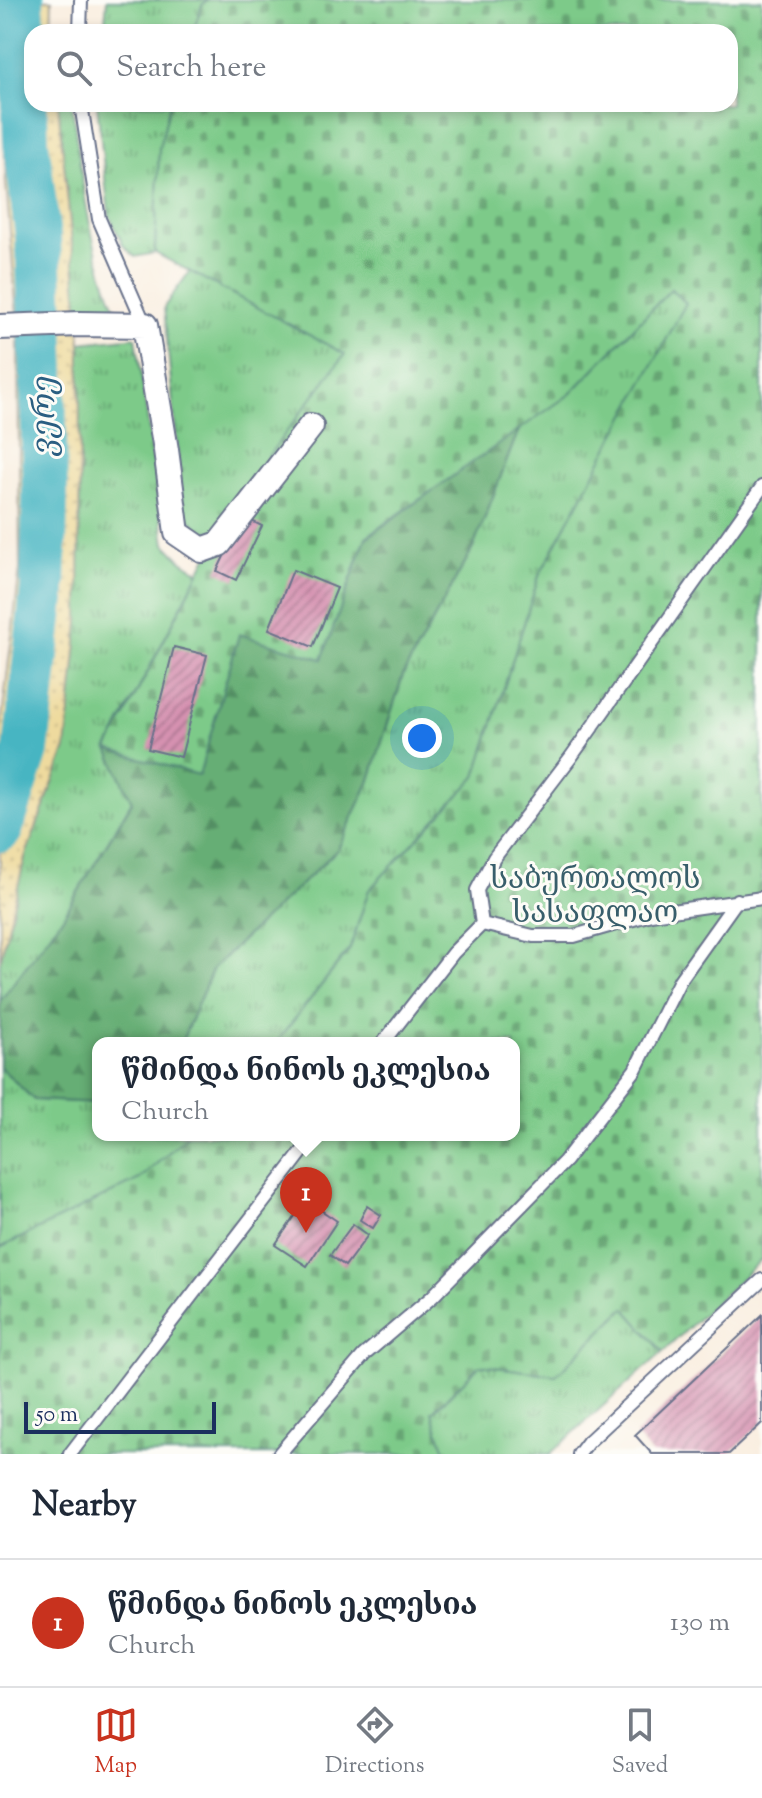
<!DOCTYPE html>
<meta charset="utf-8">
<style>
:root{--surface:#fff;--page:#f6f6f7;--text:#1f2937;--muted:#747a83;--line:#e0e1e3;--accent:#c8321e}
body{margin:0;font-family:"Sorts Mill Goudy","Noto Serif Georgian",serif;background:var(--page);color:var(--text)}
.scale{position:absolute;left:24px;bottom:20px;width:192px;box-sizing:border-box;padding-left:8px;border:4px solid #1b2f5e;border-top:0;font-size:22px;line-height:28px;white-space:nowrap;color:#1b2f5e;-webkit-text-stroke:6px #fdfcf7;paint-order:stroke}
.you{position:absolute;left:422px;top:738px;width:28px;height:28px;margin:-20px;border:6px solid #fff;border-radius:50%;background:#1a73e8;box-shadow:0 0 0 12px #1a73e833}
.badge{display:grid;place-items:center;width:52px;height:52px;border-radius:50%;background:var(--accent);color:#fff;font-size:26px;font-weight:700}
.pin{position:absolute;translate:-50% -66px;filter:drop-shadow(0 2px 4px #0008)}
.pin::after{content:'';position:absolute;top:42px;width:28px;height:24px;background:inherit;clip-path:polygon(0 0,100% 0,50% 100%)}
.popup{position:absolute;left:92px;top:1037px;width:428px;height:104px;box-sizing:border-box;display:grid;place-content:center;border-radius:16px;background:var(--surface);filter:drop-shadow(0 2px 6px #0005);font-size:26px;white-space:nowrap;color:var(--muted)}
.popup b{font-size:30px;color:var(--text)}
.popup::after{content:'';position:absolute;left:50%;top:100%;margin-left:-16px;border:16px solid transparent;border-top-color:var(--surface)}
.list{margin:0;padding:0;list-style:none}
h2{display:flex;justify-content:space-between;align-items:center;height:104px;margin:0;padding:0 32px;font-size:34px}
h2 small{font-size:26px;font-weight:400;color:var(--muted)}
.list li{display:grid;grid-template-columns:52px 1fr auto;gap:24px;align-items:center;box-sizing:border-box;height:128px;padding:0 32px;border-top:2px solid var(--line)}
.list b{display:block;font-size:30px;white-space:nowrap}
.list p{margin:0;font-size:26px;white-space:nowrap;color:var(--muted)}
.list em{font-size:26px;font-style:normal;color:var(--muted)}
.icon{flex:none;width:44px;height:44px;fill:none;stroke:currentColor;stroke-width:2;stroke-linecap:round;stroke-linejoin:round}
.map{position:relative;flex:none;width:762px;height:1454px;overflow:hidden}
.search{position:absolute;background:var(--surface);box-shadow:0 4px 12px #0003;left:24px;right:24px;top:24px;height:88px;display:flex;align-items:center;gap:20px;box-sizing:border-box;padding:0 28px;border-radius:24px;color:var(--muted);font-size:30px}
.sheet{height:232px;background:var(--surface)}
nav{display:flex;justify-content:space-around;align-items:center;box-sizing:border-box;height:112px;border-top:2px solid var(--line);background:var(--surface);font-size:22px;color:var(--muted)}
nav a{display:grid;justify-items:center;gap:4px}
nav .on{color:var(--accent)}
.map>svg:first-child{display:block}
.grass{fill:url(#grass-tufts);stroke:#4c7c74;stroke-width:2}
.forest{fill:url(#forest-firs);stroke:#406e6a;stroke-width:2}
.sand{fill:url(#sand-dots);stroke:#84847e;stroke-width:2}
.cemetery{fill:url(#cemetery-stones);stroke:#4c7c74;stroke-width:2}
.lines{fill:none;stroke-linecap:round;stroke-linejoin:round}
.river{stroke:#47b5c2;stroke-width:46}
.building{fill:url(#building-hatch)}
.lane-casing{stroke:#69728b;stroke-width:16}
.street-casing{stroke:#69728b;stroke-width:28}
.lane{stroke:#fff;stroke-width:12}
.street{stroke:#fff;stroke-width:24}
.labels{text-anchor:middle;stroke-width:6;stroke-linejoin:round;paint-order:stroke}
.park-label{font-size:30px;fill:#385e6b;stroke:#fdfcf7}
.water-label{font-size:32px;font-style:italic;fill:#2a5e81;stroke:#fdfcf7}
</style>
<div class="map">
<svg width="762" height="1454" viewBox="0 0 762 1454">
<defs>
<pattern id="grass-tufts" width="24" height="20" patternUnits="userSpaceOnUse" patternTransform="scale(2)"><rect width="24" height="20" fill="#7dca89"/><path d="M3 7l-1-3M5 7V3M7 7l1-3M15 17l-1-3M17 17v-4M19 17l1-3" fill="none" stroke="#66a473"/></pattern>
<pattern id="forest-firs" width="22" height="20" patternUnits="userSpaceOnUse" patternTransform="scale(2)"><rect width="22" height="20" fill="#66ae75"/><path d="M5 1l3.5 6h-7zM16 11l3.5 6h-7z" fill="#538e63"/></pattern>
<pattern id="sand-dots" width="8" height="8" patternUnits="userSpaceOnUse" patternTransform="scale(2)"><rect width="8" height="8" fill="#eeda9e"/><path d="M2 2h.1M6 6h.1" fill="none" stroke="#ccbb8a" stroke-width="1.8" stroke-linecap="round"/></pattern>
<pattern id="cemetery-stones" width="16" height="16" patternUnits="userSpaceOnUse" patternTransform="scale(2)"><rect width="16" height="16" fill="#7dca89"/><path d="M2 7V4a2 2 0 0 1 4 0v3zM10 15v-3a2 2 0 0 1 4 0v3z" fill="#66a473"/></pattern>
<pattern id="building-hatch" width="6" height="6" patternUnits="userSpaceOnUse" patternTransform="scale(2)"><rect width="6" height="6" fill="#d591b0"/><path d="M-1 1l2-2M0 6l6-6M5 7l2-2" fill="none" stroke="#ac7792"/></pattern>
</defs>
<rect width="100%" height="100%" fill="#fdfcf7"/>
<filter id="ink" filterUnits="userSpaceOnUse"><feTurbulence type="fractalNoise" baseFrequency=".0125" numOctaves="2"/><feDisplacementMap in="SourceGraphic" scale="16" xChannelSelector="R" yChannelSelector="G"/><feConvolveMatrix kernelMatrix="1 2 1 2 8 2 1 2 1" color-interpolation-filters="sRGB"/></filter>
<filter id="wash" filterUnits="userSpaceOnUse"><feTurbulence type="fractalNoise" baseFrequency=".006" numOctaves="4" result="noise"/><feDisplacementMap in="SourceGraphic" scale="32" xChannelSelector="R" yChannelSelector="G"/><feGaussianBlur stdDeviation="1.8" result="paint"/><feColorMatrix in="noise" values="0 0 0 0 0 0 0 0 0 0 0 0 0 0 0 0 0 1.4 0 .05"/><feComposite in="paint" operator="in"/></filter>
<g filter="url(#wash)">
<rect width="100%" height="100%" fill="#f9edde"/>
<path class="grass" d="M107,0h100l-5,5 -9,27h-89z
M58,104h14c10,75 15,137 45,208l-37,12z
M97,104h73l-11,45 -4,104 -20,4 -12,-12 -14,-30z
M190,271l155,83 -106,141 -22,43 -11,-2 -23,-24 -19,-205z
M671,289l16,14 -148,273 -63,201 -107,113 -19,58 -74,95h-95l32,-75 125,-119 31,-66 34,-108 70,-127 46,-119 51,-35z
M136,337l29,207 17,17 17,11 -91,176 24,53 -69,116 -63,84v-40l25,-104 41,-109 13,-126 1,-279z
M0,1067l34,33 64,3v32h90l-48,44 -140,69z
M625,1308l38,44 -113,102h-104l-14,-41 48,-48 76,10z"/>
<path class="forest" d="M519,429l-46,119 -70,127 -34,108 -31,66 -125,119 -32,75h-83v60l-64,-3 -34,-33v-66l63,-84 69,-115 -24,-53 91,26 40,-141 83,25 44,-121z"/>
<path class="sand" d="M0,0h52l-1,32h-19v72h26l22,220 -1,298 -13,126 -41,109 -25,104v-227l20,-165 -2,-242 -12,-144z"/>
<path class="cemetery" d="M207,0h555v1259l-99,93 -38,-44 -69,67 -76,-10 -48,47 14,42h-446v-206l140,-69 48,-44h326v-92h-238l74,-94 19,-59 107,-113 63,-201 147,-273 -15,-14 -101,105 -204,143 -44,122 -83,-25 -40,141 -91,-26 131,-254 106,-141 -190,-101 4,-104 11,-45h560v-72h-537l9,-27z"/>
<g class="lines">
<path class="river" d="M0,829l26,-79 17,-160 2,-93 -2,-122 -5,-138 -12,-95 -5,-142"/>
</g>
<g id="blocks">
<path class="building" d="M243,517l19,9 -26,54 -19,-9z
M293,570l44,18 -24,59 -44,-18z
M174,647l33,8 -26,102 -33,-8z
M306,1200l31,21 -30,45 -32,-21z
M367,1206l14,9 -8,13 -13,-8z
M353,1224l15,11 -23,31 -15,-11z
M762,1315v108l-33,31h-77l-17,-19z"/>
</g>
</g>
<g filter="url(#ink)">
<use href="#blocks" fill-opacity="0" stroke="#69728b" stroke-width="2"/>
<g class="lines">
<g class="lane-casing">
<path id="lane" d="M80,32l1,-32
M81,104l18,115 46,106
M762,487l-191,270 -77,101 -17,32 5,34 51,12h41l77,-22 111,-16
M383,1043l70,-90 29,-29
M70,1454l245,-319
M279,1454l85,-99 68,-58 133,-136 70,-91 45,-90 57,-80
M579,1454l9,-12 174,-162"/>
</g>
<g class="street-casing">
<path id="street" d="M0,327l80,-3 65,1 21,125 11,83 25,17 17,-6 92,-118"/>
</g>
<use href="#lane" class="lane"/>
<use href="#street" class="street"/>
</g>
</g>
<g class="labels">
<g class="park-label">
<text x="595" y="888">საბურთალოს<tspan x="595" dy="34">სასაფლაო</tspan></text>
</g>
<g class="water-label">
<text transform="translate(43 417) rotate(-90)" y="11">ვერე</text>
</g>
</g>
</svg>
<div class="scale">50 m</div>
<div class="you"></div>
<div class="pin badge" style="left:306px;top:1233px">1</div>
<div class="popup"><b>წმინდა ნინოს ეკლესია</b>Church</div>
<div class="search"><svg class="icon" aria-label="search" viewBox="0 0 24 24"><circle cx="10" cy="10" r="6"/><path d="M15 15l6 6"/></svg>Search here</div>
</div>
<section class="sheet">
<h2>Nearby<small></small></h2>
<ul class="list">
<li><span class="badge">1</span><div><b>წმინდა ნინოს ეკლესია</b><p>Church</p></div><em>130 m</em></li>
</ul>
</section>
<nav>
<a class="on"><svg class="icon" aria-label="map" viewBox="0 0 24 24"><path d="M3 6l6-2 6 2 6-2v14l-6 2-6-2-6 2zM9 4v14M15 6v14"/></svg>Map</a>
<a><svg class="icon" aria-label="directions" viewBox="0 0 24 24"><path d="M12 3l9 9-9 9-9-9zM9 14v-3h6M13 9l2 2-2 2"/></svg>Directions</a>
<a><svg class="icon" aria-label="saved" viewBox="0 0 24 24"><path d="M7 4h10v16l-5-4-5 4z"/></svg>Saved</a>
</nav>
